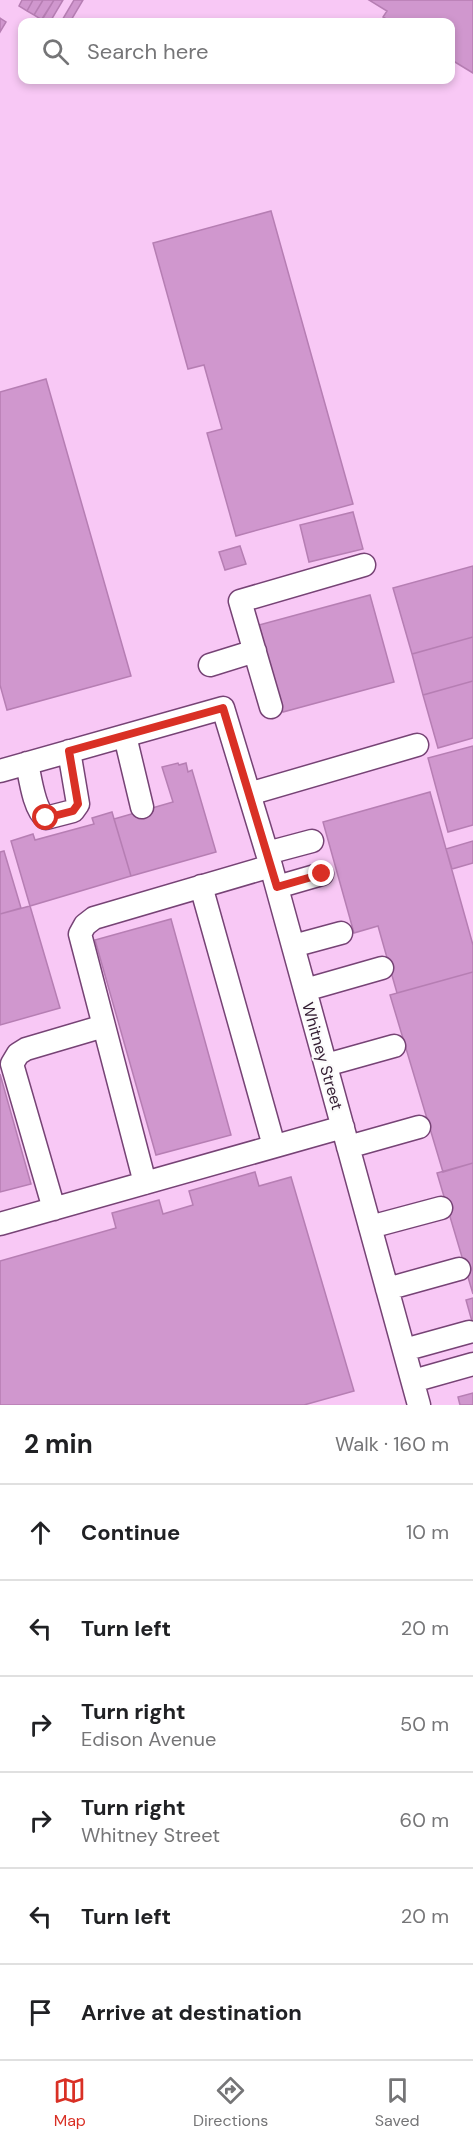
<!DOCTYPE html>
<meta charset="utf-8">
<style>
:root{--surface:#fff;--page:#f2f2f2;--text:#202124;--muted:#757577;--line:#e0e0e0;--accent:#d93025}
body{margin:0;font-family:"DM Sans",sans-serif;background:var(--page);color:var(--text)}
.stop{position:absolute;width:18px;height:18px;margin:-14px;border:4px solid #d93025;border-radius:50%;background:#fff}
.stop.end{background:#d93025;border-color:#fff;box-shadow:0 2px 6px #0008}
.list{margin:0;padding:0;list-style:none}
h2{display:flex;justify-content:space-between;align-items:center;height:78px;margin:0;padding:0 24px;font-size:26px}
h2 small{font-size:20px;font-weight:400;color:var(--muted)}
.list li{display:grid;grid-template-columns:39px 1fr auto;gap:18px;align-items:center;box-sizing:border-box;height:96px;padding:0 24px;border-top:2px solid var(--line)}
.list b{display:block;font-size:22px;white-space:nowrap}
.list p{margin:0;font-size:20px;white-space:nowrap;color:var(--muted)}
.list em{font-size:20px;font-style:normal;color:var(--muted)}
.icon{flex:none;width:33px;height:33px;fill:none;stroke:currentColor;stroke-width:2;stroke-linecap:round;stroke-linejoin:round}
.map{position:relative;flex:none;width:473px;height:1405px;overflow:hidden}
.search{position:absolute;background:var(--surface);box-shadow:0 3px 9px #0003;left:18px;right:18px;top:18px;height:66px;display:flex;align-items:center;gap:15px;box-sizing:border-box;padding:0 21px;border-radius:12px;color:var(--muted);font-size:22px}
.sheet{height:654px;background:var(--surface)}
nav{display:flex;justify-content:space-around;align-items:center;box-sizing:border-box;height:84px;border-top:2px solid var(--line);background:var(--surface);font-size:16px;color:var(--muted)}
nav a{display:grid;justify-items:center;gap:3px}
nav .on{color:var(--accent)}
.map>svg:first-child{display:block}
.building{fill:#d097ce;stroke:#b67eb3;stroke-width:1.5}
.lines{fill:none;stroke-linecap:round;stroke-linejoin:round}
.minor-casing{stroke:#764375;stroke-width:25}
.minor{stroke:#fff;stroke-width:22}
.route{stroke:#d93025;stroke-width:8}
.labels{text-anchor:middle;stroke-width:4.5;stroke-linejoin:round;paint-order:stroke}
.street-label{font-size:16px;fill:#321c31;stroke:#fbfbfb}
</style>
<div class="map">
<svg width="473" height="1405" viewBox="0 0 473 1405">
<rect width="100%" height="100%" fill="#f8c8f5"/>
<path class="building" d="M22,0h11l-6,11 -8,-5z
M33,0h10l-9,15 -7,-4z
M43,0h11l-12,20 -8,-5z
M54,0h9l-13,22h-10z
M74,0h9l-13,22h-9z
M369,0h104v73l-23,-14v-37h-59l-8,-5 4,-6z
M0,18l6,4 -6,10z
M271,211l82,293 -117,32 -29,-103 15,-4 -18,-64 -16,4 -35,-126z
M46,379l85,297 -124,34 -7,-25v-293z
M353,512l10,37 -54,13 -9,-37z
M240,546l6,18 -21,6 -6,-18z
M473,566v71l-61,17 -19,-66z
M370,595l24,87 -111,30 -24,-87z
M473,637v44l-50,14 -11,-41z
M473,681v57l-35,10 -15,-53z
M473,746v79l-25,7 -20,-74z
M178,763l1,2 7,-2 2,9 4,-2 24,82 -85,24 -17,-57 59,-17 -11,-35z
M430,792l43,153v27l-76,21 -19,-67 -24,7 -31,-111z
M112,812l19,64 -101,30 -19,-65 22,-7 2,6 59,-16 -2,-6z
M473,841v22l-21,6 -6,-20z
M4,851l17,57 -21,6v-62z
M30,906l30,102 -60,17v-111z
M171,919l60,216 -75,20 -61,-215z
M473,972v191l-30,9 -53,-177z
M0,1074l31,110 -31,8z
M473,1163v131l-36,-121z
M255,1172l4,14 32,-9 63,214 -50,14h-304v-144l116,-33 -4,-15 47,-13 4,14 30,-9 -4,-14z
M473,1298v27l-7,-25z
M473,1393v12h-13l-2,-8z"/>
<g class="lines">
<g class="minor-casing">
<path id="minor" d="M210,665l45,-14
M271,707l-31,-106 124,-36
M125,736l17,71
M27,763c3,14 7,47 19,55l27,-7 5,-7 -9,-53
M0,771l223,-63 48,158 148,539
M249,794l168,-49
M267,853l45,-12
M201,886l73,260
M277,887l45,-13
M293,946l48,-13
M305,990l77,-22
M326,1065l68,-19
M348,1147l71,-20
M145,1183l-65,-249 5,-9 9,-7 177,-52
M54,1209l-42,-145 6,-10 8,-5 78,-23
M0,1224l343,-97
M370,1227l71,-19
M387,1289l72,-20
M404,1350l65,-18
M413,1381l60,-17"/>
</g>
<use href="#minor" class="minor"/>
</g>
<g class="lines">
<path class="route" d="M46,818l27,-7 5,-7 -9,-53 154,-43 54,179 45,-13"/>
</g>
<g class="labels">
<g class="street-label">
<text transform="translate(323 1056) rotate(74)" y="6">Whitney Street</text>
</g>
</g>
</svg>
<div class="stop" style="left:46px;top:818px"></div>
<div class="stop end" style="left:322px;top:874px"></div>
<div class="search"><svg class="icon" aria-label="search" viewBox="0 0 24 24"><circle cx="10" cy="10" r="6"/><path d="M15 15l6 6"/></svg>Search here</div>
</div>
<section class="sheet">
<h2>2 min<small>Walk · 160 m</small></h2>
<ul class="list">
<li><svg class="icon" aria-label="ahead" viewBox="0 0 24 24"><path d="M12 20V5M6 11l6-6 6 6"/></svg><div><b>Continue</b></div><em>10 m</em></li>
<li><svg class="icon" aria-label="left" viewBox="0 0 24 24"><path d="M17 20v-9H6M10 6l-5 5 5 5"/></svg><div><b>Turn left</b></div><em>20 m</em></li>
<li><svg class="icon" aria-label="right" viewBox="0 0 24 24"><path d="M7 20v-9h11M14 6l5 5-5 5"/></svg><div><b>Turn right</b><p>Edison Avenue</p></div><em>50 m</em></li>
<li><svg class="icon" aria-label="right" viewBox="0 0 24 24"><path d="M7 20v-9h11M14 6l5 5-5 5"/></svg><div><b>Turn right</b><p>Whitney Street</p></div><em>60 m</em></li>
<li><svg class="icon" aria-label="left" viewBox="0 0 24 24"><path d="M17 20v-9H6M10 6l-5 5 5 5"/></svg><div><b>Turn left</b></div><em>20 m</em></li>
<li><svg class="icon" aria-label="arrive" viewBox="0 0 24 24"><path d="M6 21V4h12l-3 4 3 4H6"/></svg><div><b>Arrive at destination</b></div></li>
</ul>
</section>
<nav>
<a class="on"><svg class="icon" aria-label="map" viewBox="0 0 24 24"><path d="M3 6l6-2 6 2 6-2v14l-6 2-6-2-6 2zM9 4v14M15 6v14"/></svg>Map</a>
<a><svg class="icon" aria-label="directions" viewBox="0 0 24 24"><path d="M12 3l9 9-9 9-9-9zM9 14v-3h6M13 9l2 2-2 2"/></svg>Directions</a>
<a><svg class="icon" aria-label="saved" viewBox="0 0 24 24"><path d="M7 4h10v16l-5-4-5 4z"/></svg>Saved</a>
</nav>
